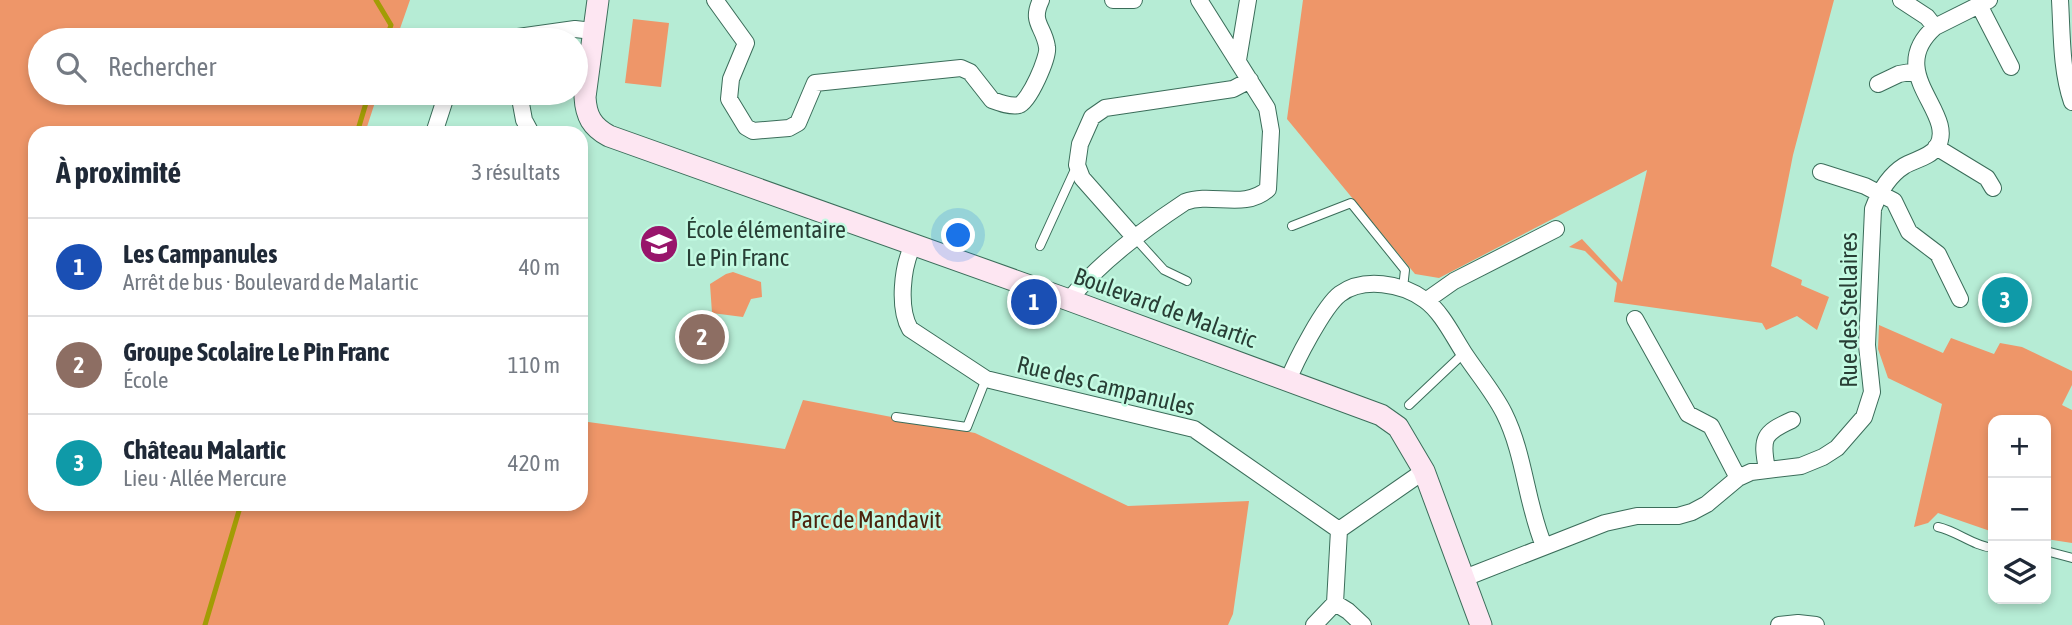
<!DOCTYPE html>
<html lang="fr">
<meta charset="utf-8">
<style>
:root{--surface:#fff;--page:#f6f6f7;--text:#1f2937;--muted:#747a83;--line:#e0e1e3;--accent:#1a73e8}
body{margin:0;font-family:"Asap Condensed",sans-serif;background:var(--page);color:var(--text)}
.controls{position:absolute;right:21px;bottom:21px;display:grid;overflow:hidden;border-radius:14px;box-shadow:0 4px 10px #0003}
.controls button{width:63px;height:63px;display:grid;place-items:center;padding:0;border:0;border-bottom:2px solid var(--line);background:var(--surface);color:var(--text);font:35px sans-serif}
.you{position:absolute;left:959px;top:236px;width:24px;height:24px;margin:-18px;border:5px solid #fff;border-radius:50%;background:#1a73e8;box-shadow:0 0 0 10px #1a73e833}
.badge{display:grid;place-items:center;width:46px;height:46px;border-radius:50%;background:var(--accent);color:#fff;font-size:23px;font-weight:700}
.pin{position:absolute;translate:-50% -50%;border:4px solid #fff;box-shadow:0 2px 7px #0006}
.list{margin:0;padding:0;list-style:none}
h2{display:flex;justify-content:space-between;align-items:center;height:91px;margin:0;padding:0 28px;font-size:30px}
h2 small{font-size:23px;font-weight:400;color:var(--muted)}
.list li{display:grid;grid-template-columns:46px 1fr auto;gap:21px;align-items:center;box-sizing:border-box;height:98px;padding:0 28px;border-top:2px solid var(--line)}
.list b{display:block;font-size:26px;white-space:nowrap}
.list p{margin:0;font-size:23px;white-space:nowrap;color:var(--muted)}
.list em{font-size:23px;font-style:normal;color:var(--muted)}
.icon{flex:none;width:38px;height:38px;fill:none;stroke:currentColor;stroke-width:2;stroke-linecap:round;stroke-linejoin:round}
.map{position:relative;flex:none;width:2072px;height:625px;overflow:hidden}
.search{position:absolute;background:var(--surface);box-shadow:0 4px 10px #0003;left:28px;top:28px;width:560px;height:77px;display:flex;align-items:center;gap:18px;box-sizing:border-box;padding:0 24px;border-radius:38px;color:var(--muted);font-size:26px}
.panel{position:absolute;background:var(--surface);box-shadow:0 4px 10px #0003;left:28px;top:126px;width:560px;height:385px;border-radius:21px}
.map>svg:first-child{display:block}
.green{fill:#ee9669}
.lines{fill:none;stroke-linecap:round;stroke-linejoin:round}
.stream{stroke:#a29c05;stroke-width:5}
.lane-casing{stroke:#3b6d5a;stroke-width:10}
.street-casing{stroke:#3b6d5a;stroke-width:18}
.secondary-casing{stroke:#3b6d5a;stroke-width:23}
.lane{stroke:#fff;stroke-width:8}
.street{stroke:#fff;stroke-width:16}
.secondary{stroke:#fde6f2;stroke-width:21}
.labels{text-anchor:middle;stroke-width:5;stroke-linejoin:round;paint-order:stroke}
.poi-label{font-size:24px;fill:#283e35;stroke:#c3fae2;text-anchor:start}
.street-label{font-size:24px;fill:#283e35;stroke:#c3fae2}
.park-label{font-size:24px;fill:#4c230d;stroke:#c3fae2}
</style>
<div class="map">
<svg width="2072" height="625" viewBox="0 0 2072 625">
<rect width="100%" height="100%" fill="#b6ecd5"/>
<path class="green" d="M0,0h410l-14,40h-356v53h338l-13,40h-330v371h546v-83l204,28 18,-49 172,33 153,73 121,-5 -16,113 -5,11h-1228z
M1303,0h531l-41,155 -22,111 31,14 -1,5 28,12 -12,33 -20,-14 -31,14 -4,-7 -148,-21 3,-19 -32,-32 -16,-4 13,-8 40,43 25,-112 -208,108 -24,-4 -128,-155z
M633,19l36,4 -8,64 -36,-4z
M733,272l28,10 1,15 -11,2 -8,18 -31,-4 -2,-29 16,-10z
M1879,325l64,28 8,-15 43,16 6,-11 22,4 50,24v14l-10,20 10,5v133l-26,-4v-119h-53v112l-55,-19 -10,10 -14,4 28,-123 -54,-26 -10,-29z"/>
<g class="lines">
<path class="stream" d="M376,0l15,25 -5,15
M357,133l12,-40
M205,625l36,-121"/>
<g class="lane-casing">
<path id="lane" d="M1292,226l59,-23 54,67 -2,18
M1135,238l29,32 23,11
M1040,246l37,-81
M1409,405l55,-52
M896,417l71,10 19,-48
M1938,527c19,4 35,19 55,21
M2046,551l26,7"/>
</g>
<g class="street-casing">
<path id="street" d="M715,0l31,43 -15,36 -2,20 17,28 7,4 36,-3 9,-5 17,-40 146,-15 9,4 22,28c8,3 19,7 27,5 10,-3 30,-48 28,-58 -3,-21 -17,-24 -6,-47
M1113,0h21
M1901,0l26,17 8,10
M2060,0c2,34 1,70 12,102
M1979,5l32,62
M495,40l80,-11 18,2
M1238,60l10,-60
M1878,84l21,-10 17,-3
M519,93l5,27 7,13
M434,133l13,-40
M1936,147l51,31 6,10
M1821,172l44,14 29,15 15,31 29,22 22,45
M1135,238l-53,-60 -5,-13 3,-21 12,-27 13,-9 128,-19 17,-9
M913,245c-11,22 -15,63 -3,84l76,50 208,50 145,101 -4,73 13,8 15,14
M1069,300c31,-38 75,-71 116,-98 27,-10 60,8 83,-13l3,-58 -4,-23 -68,-108
M1427,300l27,-19 102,-52
M1635,319l53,95 23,12 27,52
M1288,381c7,-19 36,-75 52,-87 23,-17 62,-11 85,6 17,12 29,38 41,56 12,18 28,37 38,57 21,42 22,90 40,133
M1767,469c-6,-31 -4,-36 25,-49
M1339,530l85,-59
M1462,579l143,-56 32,-7h41l14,-4 15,-8 31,-26 13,-6 50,-6 22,-9 14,-9 27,-31 8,-25 -5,-47 6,-136c6,-16 15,-33 31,-43 10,-6 26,-9 33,-19 21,-34 -54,-74 -2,-120l54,-27
M1314,625l21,-22
M1779,625l19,-2 18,2"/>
</g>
<g class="secondary-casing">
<path id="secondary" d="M598,0l-13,97c1,19 7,30 24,39l460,164 312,115 17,12 26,44 57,154"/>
</g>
<use href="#lane" class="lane"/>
<use href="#street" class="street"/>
<use href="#secondary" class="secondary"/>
</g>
<defs>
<g id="school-disc" transform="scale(2.0125)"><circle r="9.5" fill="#98156b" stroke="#c3fae2"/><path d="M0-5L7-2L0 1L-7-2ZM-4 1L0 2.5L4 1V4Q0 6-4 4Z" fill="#fff"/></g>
</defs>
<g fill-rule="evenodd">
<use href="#school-disc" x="659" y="244"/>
</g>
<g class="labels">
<g class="poi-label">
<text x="686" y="238">École élémentaire<tspan x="686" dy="28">Le Pin Franc</tspan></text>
</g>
<g class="street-label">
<text transform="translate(1165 308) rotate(20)" y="8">Boulevard de Malartic</text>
<text transform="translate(1849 310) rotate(-90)" y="8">Rue des Stellaires</text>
<text transform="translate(1106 386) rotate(14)" y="8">Rue des Campanules</text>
</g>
<g class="park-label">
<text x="866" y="528">Parc de Mandavit</text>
</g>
</g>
</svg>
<div class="controls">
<button>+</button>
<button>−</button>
<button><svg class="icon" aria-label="layers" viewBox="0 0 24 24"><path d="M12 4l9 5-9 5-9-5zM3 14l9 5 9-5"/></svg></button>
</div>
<div class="you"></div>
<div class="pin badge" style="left:1034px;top:302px;background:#1a4fb4">1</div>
<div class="pin badge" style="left:702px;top:337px;background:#8d6e63">2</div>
<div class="pin badge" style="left:2005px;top:300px;background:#0f9aa8">3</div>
<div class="search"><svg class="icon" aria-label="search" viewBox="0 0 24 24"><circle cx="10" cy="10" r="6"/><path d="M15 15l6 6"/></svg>Rechercher</div>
<section class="panel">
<h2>À proximité<small>3 résultats</small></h2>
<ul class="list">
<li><span class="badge" style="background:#1a4fb4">1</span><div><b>Les Campanules</b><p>Arrêt de bus · Boulevard de Malartic</p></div><em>40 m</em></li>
<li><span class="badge" style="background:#8d6e63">2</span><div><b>Groupe Scolaire Le Pin Franc</b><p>École</p></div><em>110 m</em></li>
<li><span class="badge" style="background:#0f9aa8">3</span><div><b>Château Malartic</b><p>Lieu · Allée Mercure</p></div><em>420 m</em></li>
</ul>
</section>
</div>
